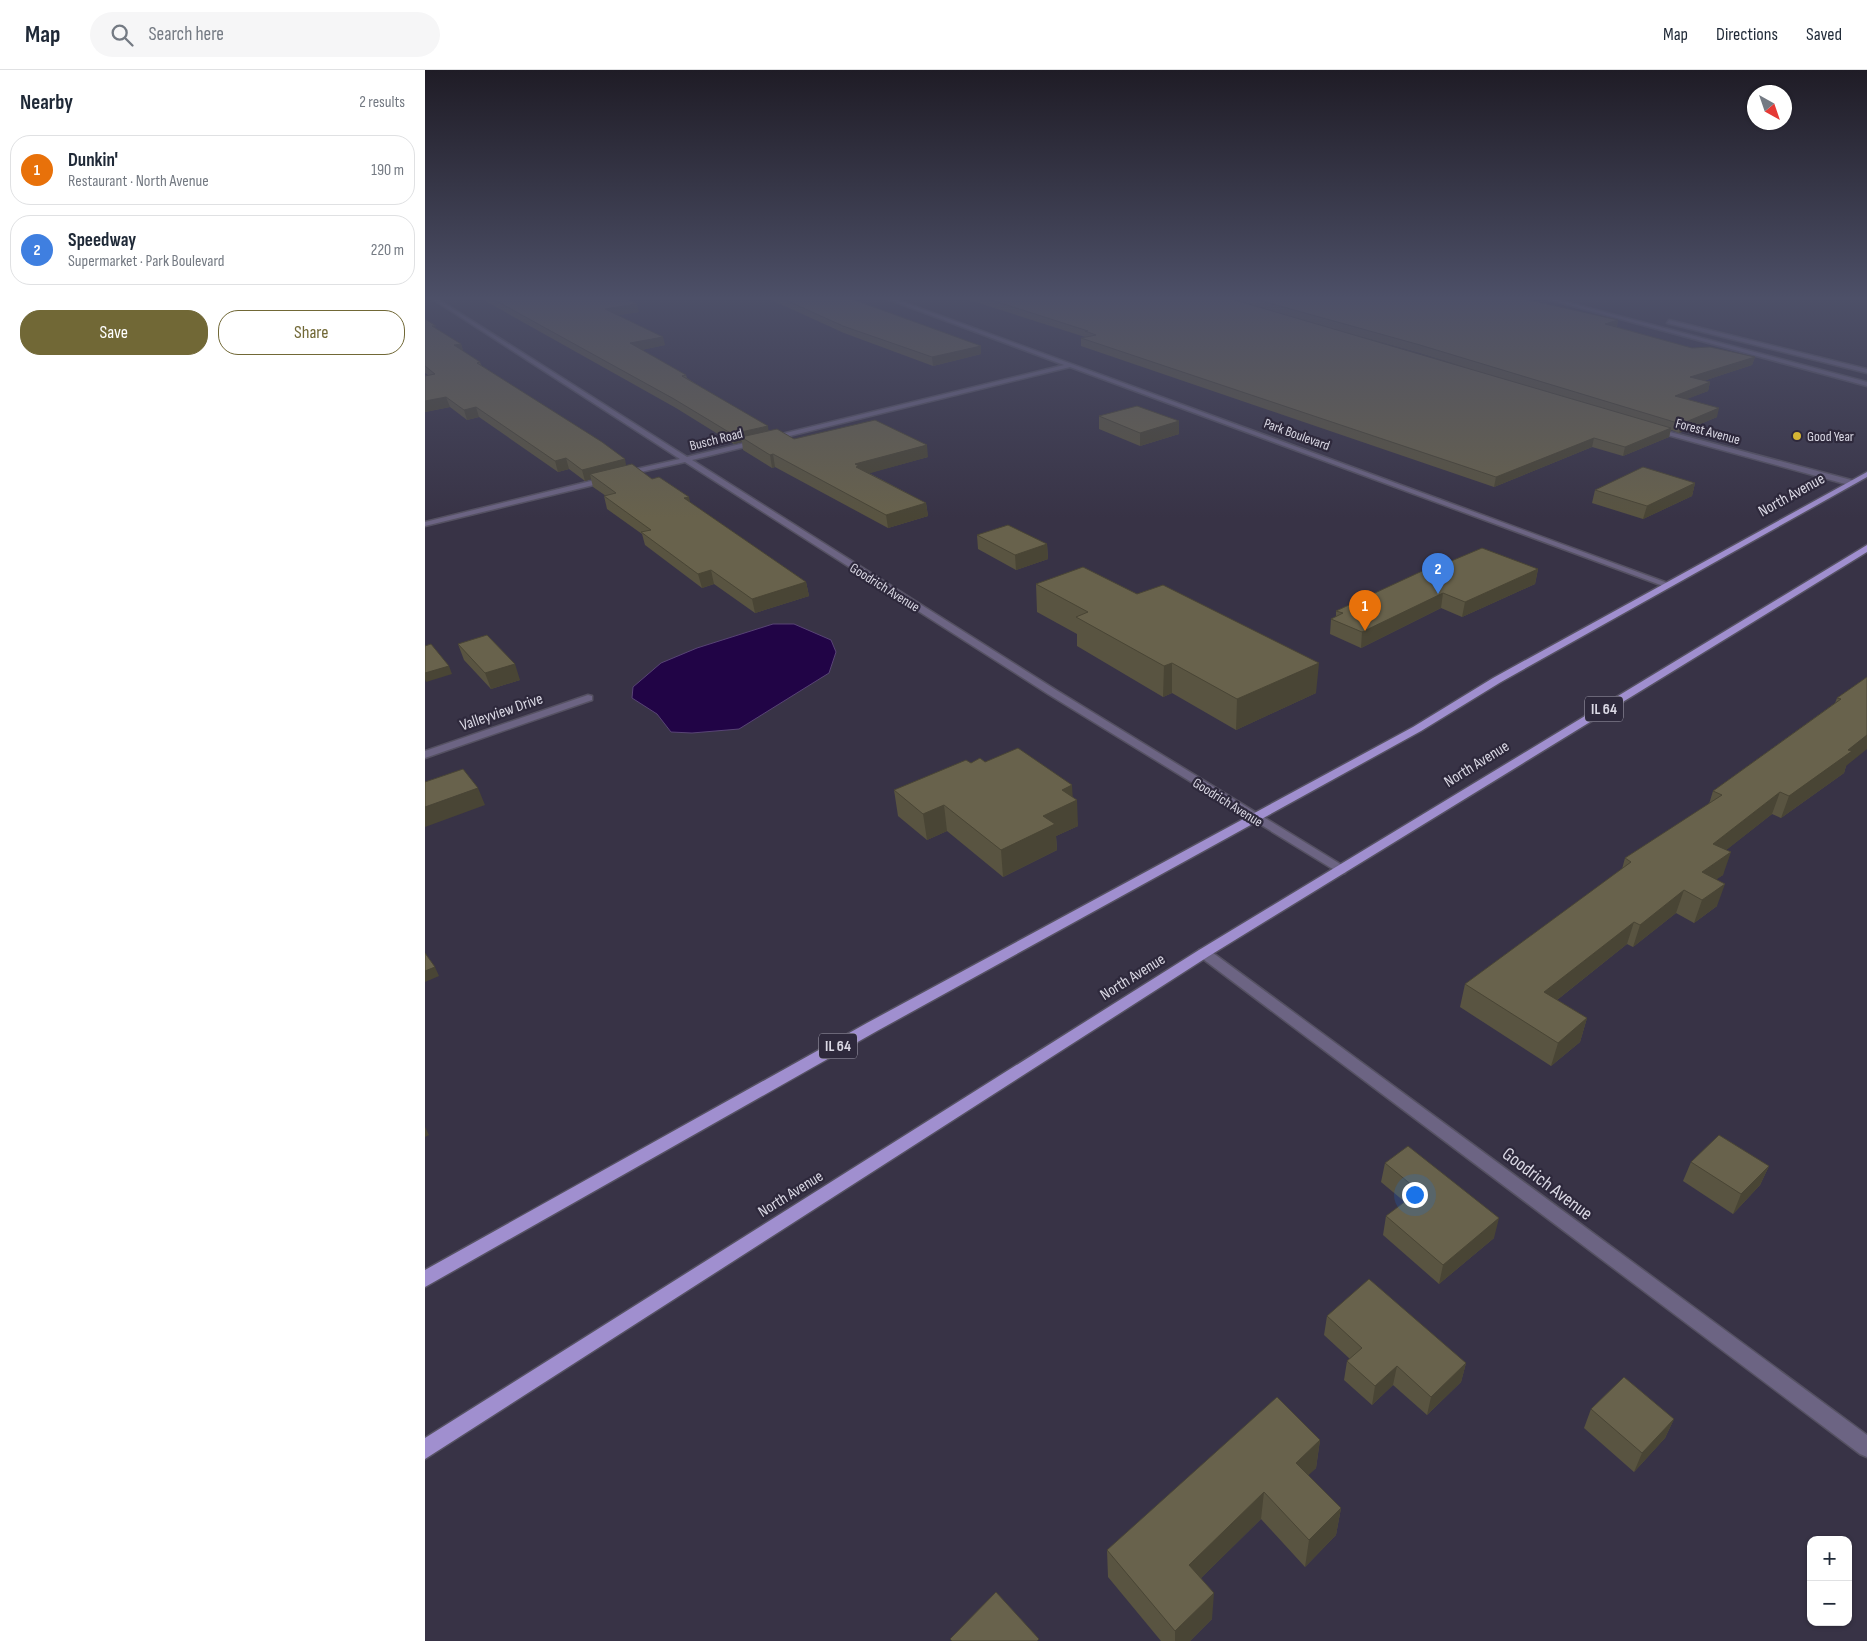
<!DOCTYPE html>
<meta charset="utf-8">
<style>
:root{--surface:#fff;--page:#f6f6f7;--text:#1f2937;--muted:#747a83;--line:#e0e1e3;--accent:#716836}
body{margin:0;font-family:"Sofia Sans Condensed",sans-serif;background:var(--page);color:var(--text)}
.controls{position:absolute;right:15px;bottom:15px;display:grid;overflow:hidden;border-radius:10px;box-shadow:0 1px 4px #0004}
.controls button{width:45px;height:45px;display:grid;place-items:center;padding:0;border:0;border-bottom:1px solid var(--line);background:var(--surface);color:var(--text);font:25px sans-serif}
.compass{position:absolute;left:1322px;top:15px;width:45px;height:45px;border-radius:50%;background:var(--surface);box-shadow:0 1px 4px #0004;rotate:140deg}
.you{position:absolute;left:989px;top:1124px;width:18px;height:18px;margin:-12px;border:4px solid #fff;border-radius:50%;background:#1a73e8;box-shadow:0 0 0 8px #1a73e833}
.badge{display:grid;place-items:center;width:32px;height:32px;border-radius:50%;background:var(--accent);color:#fff;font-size:16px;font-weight:700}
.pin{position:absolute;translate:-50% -41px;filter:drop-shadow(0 1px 2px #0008)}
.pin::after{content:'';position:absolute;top:26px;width:18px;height:15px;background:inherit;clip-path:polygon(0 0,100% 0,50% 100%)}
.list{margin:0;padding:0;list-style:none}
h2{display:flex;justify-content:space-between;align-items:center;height:65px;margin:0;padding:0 20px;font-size:21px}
h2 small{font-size:16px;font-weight:400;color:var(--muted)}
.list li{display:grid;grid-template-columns:32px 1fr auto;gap:15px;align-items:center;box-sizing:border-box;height:70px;margin:0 10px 10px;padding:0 10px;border:1px solid var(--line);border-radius:20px}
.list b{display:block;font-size:19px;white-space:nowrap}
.list p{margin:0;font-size:16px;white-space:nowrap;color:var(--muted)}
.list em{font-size:16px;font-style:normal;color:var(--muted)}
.actions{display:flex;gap:10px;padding:15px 20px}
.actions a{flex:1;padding:11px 0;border:1px solid var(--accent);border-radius:20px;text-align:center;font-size:18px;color:var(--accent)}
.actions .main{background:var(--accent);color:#fff}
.icon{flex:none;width:28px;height:28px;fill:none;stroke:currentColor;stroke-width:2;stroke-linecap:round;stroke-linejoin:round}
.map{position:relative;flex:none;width:1442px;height:1571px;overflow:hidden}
header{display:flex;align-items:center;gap:30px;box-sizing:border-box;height:70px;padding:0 25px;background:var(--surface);border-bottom:1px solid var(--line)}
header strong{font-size:24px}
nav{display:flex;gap:28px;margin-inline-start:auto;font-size:18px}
.search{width:350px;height:45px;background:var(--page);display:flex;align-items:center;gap:12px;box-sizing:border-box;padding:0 18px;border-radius:28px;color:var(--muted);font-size:19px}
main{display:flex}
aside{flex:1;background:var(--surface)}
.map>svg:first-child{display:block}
.water{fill:#210446;stroke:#584475}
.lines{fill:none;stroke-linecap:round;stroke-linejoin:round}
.minor-casing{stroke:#555162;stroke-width:3}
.major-casing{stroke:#555162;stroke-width:3}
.minor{fill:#6c6483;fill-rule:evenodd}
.major{fill:#a08fcf;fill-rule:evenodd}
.wall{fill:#595441;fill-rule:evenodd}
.shaded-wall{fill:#494535}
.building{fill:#68624c;stroke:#494535}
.poi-dot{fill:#d5b534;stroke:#2e293c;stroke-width:2}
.labels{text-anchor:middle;stroke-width:4.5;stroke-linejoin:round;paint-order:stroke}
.far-street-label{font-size:14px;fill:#dad8e4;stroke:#2e293c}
.far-poi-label{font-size:14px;fill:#dad8e4;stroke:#2e293c;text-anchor:start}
.shield{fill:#2e293c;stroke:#a6a4b2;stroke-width:1}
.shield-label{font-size:15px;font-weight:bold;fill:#dad8e4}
.street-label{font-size:16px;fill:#dad8e4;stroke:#2e293c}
.near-street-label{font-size:19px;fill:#dad8e4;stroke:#2e293c}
</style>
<header>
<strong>Map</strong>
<div class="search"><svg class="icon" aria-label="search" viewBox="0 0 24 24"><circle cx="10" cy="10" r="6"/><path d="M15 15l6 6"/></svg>Search here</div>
<nav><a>Map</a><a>Directions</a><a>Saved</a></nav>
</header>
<main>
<aside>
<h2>Nearby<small>2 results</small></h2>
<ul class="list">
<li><span class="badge" style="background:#e8710a">1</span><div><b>Dunkin'</b><p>Restaurant · North Avenue</p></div><em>190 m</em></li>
<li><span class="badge" style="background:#3f7fe0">2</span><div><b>Speedway</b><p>Supermarket · Park Boulevard</p></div><em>220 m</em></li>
</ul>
<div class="actions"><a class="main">Save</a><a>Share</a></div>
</aside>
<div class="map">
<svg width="1442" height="1571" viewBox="0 0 1442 1571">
<rect width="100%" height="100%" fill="#383346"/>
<path class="water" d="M348,554h21l37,16 5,12 -7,21 -90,56 -47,4 -21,-1 -14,-18 -25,-16 1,-11 28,-24 36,-15z"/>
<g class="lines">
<g class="minor-casing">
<path id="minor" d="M6,228h5l251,159 377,-92 -179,-67h7l781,287 -7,2 -596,-220 -378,93 364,230 289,177 2,3 -2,3 -4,1 -293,-180 -363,-232 -62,14v-4l57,-13z
M1118,228h8l316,84v4z
M1244,250l198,49v4l-200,-50z
M1230,358l200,53 1,2 -7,2 -196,-54 -1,-1z
M182,407l4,2 -1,2 -185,45v-4z
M163,625l4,1v4l-167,58v-7z
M779,878l5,2 658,485v22l-7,-3 -661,-498 -2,-3 2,-3z"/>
</g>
<g class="major-casing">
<path id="major" d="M1442,402v5l-366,205 -80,49 -544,300 -452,256v-17l442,-247 546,-296 80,-49z
M1442,475v7l-658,404 -784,503v-21l774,-488z"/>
</g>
<use href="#minor" class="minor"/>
<use href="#major" class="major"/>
</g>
<path class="wall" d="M55,228h145l14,14 -22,3 48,30 -24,5 45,25 1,3 82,53 25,8 134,18 -59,16 57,30 2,13 -40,12 -113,-61 -3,1 -29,-18 -1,-8 -8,2 -58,-36z
M342,228h82l132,56 -48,12 -89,-33z
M538,228h557l98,22 -1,7 75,21 63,9 -3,8 -49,16 7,1 -2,9 -22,8 31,18 -38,16 -8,-3 -2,7 -46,19 -31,-9 -98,40 -413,-141v-8l4,-1zM927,264l67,19 46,14z
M0,249l12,11 24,14 2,7 17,11 1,3 145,101 26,13 39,24 115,79 3,14 -54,17 -41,-29 -12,4 -57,-43 -3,-11 -35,-25 -3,-13h2l-13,-9 -2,-8 -6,2 -16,-12 -11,3 -79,-55 -12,3 -17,-13 -25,5v-36l3,-1 -3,-2z
M674,346l80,5v13l-39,12 -41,-17z
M1270,413l-3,13 -49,23 -51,-16 3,-13z
M552,465l70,9 1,15 -32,11 -38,-21z
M1012,497l101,2 -3,15 -73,33 -21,-9 -80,40 -31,-14 1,-15 5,-2v-6z
M611,514l101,10 179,99 -80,37 -64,-37 -9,4 -86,-51v-12l-40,-22z
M33,574l62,36 -29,9 -27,-29z
M1442,607l-21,89 -2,7 -63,45 -9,-4 -46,36 -3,25 -7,4 1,27 -23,17 -18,-10 -43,34 -6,-3 -70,56 30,18 -7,24 -29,24 -91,-59 5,-23 157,-115 3,-11 84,-54 4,-13 122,-88 2,-5z
M560,692l88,36 5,28 -22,10 1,14 -54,27 -56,-46 -20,9 -29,-24 -4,-26 77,-27z
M1266,1092l78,4 -9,19 -27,29 -50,-33z
M960,1093l109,75 -55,46 -56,-49 3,-19 19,-14 -24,-20z
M902,1246l139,47 -5,19 -34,33 -34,-30 -21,20 -28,-25 3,-19 3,-2 -26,-24z
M1166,1339l83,10 -9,19 -31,34 -50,-44z
M895,1370l-4,28 -8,7 33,33 -5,27 -31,32 -44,-48 -60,59 11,41 -22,22h-29l-53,-64 -1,-27z"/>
<path class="shaded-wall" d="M212,234l2,8 -32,5 -2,-8z
M1193,250l-2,8 -11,-4z
M238,267l2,8 -33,7 -2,-9z
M36,274l3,9 -10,-8z
M556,276v8l-48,12 -1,-9z
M1330,287l-3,8 -64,21 2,-9z
M1285,312l-2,9 -36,14 3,-9z
M21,327l4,10 -25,5v-11z
M51,337l3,10 -12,3 -3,-10z
M1294,338l-2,9 -38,16 2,-9z
M754,351v13l-39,12v-13z
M343,356l1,9 -28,2 1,5 -8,2 -2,-10z
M1246,358l-2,9 -46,19 2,-9z
M1169,368l-2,9 -98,40 2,-10z
M502,375l1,12 -68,19 -5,-12z
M348,384l2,13 -3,1 -2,-13z
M141,388l3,11 -11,3 -3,-11z
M200,389l2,11 -37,4 1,5 -6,2 -3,-11z
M1270,413l-3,13 -49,23 4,-13z
M264,427l3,13 -8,-12z
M501,433l2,13 -40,12 -2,-13z
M622,474l1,15 -32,11 -1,-15z
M1113,499l-3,15 -73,33 3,-15z
M286,500l3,14 -12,4 -4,-14z
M381,512l3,14 -54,17 -3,-14z
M1018,523l-2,15 -80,40 1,-16z
M747,593v30l-9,4 1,-31z
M894,593l-3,30 -80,37 1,-31z
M90,594l5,16 -29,9 -6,-16z
M24,596l3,8 -26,8 -1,-3v-6z
M1442,665v14l-21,17 -2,7 -63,45 8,-22z
M647,715l1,17 4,-2 1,26 -22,10 1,14 -54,27 -2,-27 42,-34 19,-26z
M53,718l7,17 -60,22v-20z
M1355,722l-8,22 -66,52 7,-22z
M519,735l3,26 -20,9 -4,-26z
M1306,782l-8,23 -28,19 7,-22z
M1300,814l-8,22 -23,17 8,-23z
M1259,820l-8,23 -43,34 7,-22z
M1209,852l-7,22 -89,71 6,-23z
M10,897l4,9 -14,6v-11z
M1162,948l-7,24 -29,24 7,-23z
M0,1057l4,8 -4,2z
M1344,1096l-9,19 -27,29 8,-20z
M1074,1148l-5,20 -55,46 4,-19z
M1041,1293l-5,19 -34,33 4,-18z
M972,1296l-4,19 -21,20 3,-19z
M1249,1349l-9,19 -31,34 8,-19z
M895,1370l-4,28 -24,23 4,-28z
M839,1422l-3,27 -73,72 1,-26z
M916,1438l-5,27 -31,32 4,-27z
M789,1523l-2,26 -22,22h-15v-10z"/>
<path class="building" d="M66,228h134l12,6 -32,5 58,28 -33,6 56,32 -4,1 86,50 -36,8 -58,-35z
M356,228h68l132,48 -49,11 -89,-31z
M560,228h243l443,130 -46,19 -31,-9 -98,39 -415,-139 15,-3 -11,-4h3z
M826,228h269l98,22 -13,4 87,24 18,-1 45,10 -65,20 20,5 -35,14 44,12 -38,16 -261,-79z
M0,249l11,7h-4l29,18 -7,1 26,17 -3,1 125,79 23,17 -43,11 -16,-12 -11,3 -79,-54 -12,3 -18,-13 -21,4v-25l10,-2 -10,-8z
M712,336l42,15 -39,12 -41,-17z
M450,350l52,25 -72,19 4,2 -3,1 70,36 -40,12 -113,-61 -3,1 -29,-18 36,-8 17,10z
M207,394l20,15 7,-2 30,20 -5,1 122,84 -54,17 -41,-29 -13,4 -57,-42 10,-2 -47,-34 12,-3 -26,-19z
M1218,397l52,16 -48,23 -52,-16z
M583,455l39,19 -32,11 -38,-20z
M1057,478l56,21 -73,33 -22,-9 -81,39 -31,-13 12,-6 -7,-2 97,-45 4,1z
M658,497l54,27 26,-9 156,78 -82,36 -65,-36 -8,3 -88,-49 12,-5 -52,-28z
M62,565l28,29 -30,9 -27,-29z
M6,574l18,22 -24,7v-27z
M1442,607v58l-19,15 4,1 -63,45 -9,-4 -67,52 18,8 -29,20 23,12 -23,16 -18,-10 -44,35 -6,-3 -90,70 43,26 -29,25 -93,-59 166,-122 -6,-4 97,-63 -9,-4 128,-92 -4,-1z
M593,678l54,37 -10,5 15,10 -34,16 12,8 -54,26 -57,-45 -21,9 -29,-24 72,-30 5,3 9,-5 5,4z
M38,699l15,19 -53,19v-25z
M0,883l10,14 -10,4z
M1294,1065l50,31 -28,28 -50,-32z
M983,1076l91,72 -56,47 -57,-49 33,-25 -34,-28z
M944,1209l97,84 -35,34 -34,-31 -22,20 -28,-25 15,-13 -35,-32z
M1199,1307l50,42 -32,34 -51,-44z
M852,1327l43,43 -24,23 45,45 -32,32 -45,-48 -75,73 25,28 -39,38 -68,-81z
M571,1522l43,47 -2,2h-85l-2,-2z"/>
<linearGradient id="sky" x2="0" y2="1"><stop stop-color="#1f1c26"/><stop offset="0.51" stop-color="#4d5068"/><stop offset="1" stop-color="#4d5068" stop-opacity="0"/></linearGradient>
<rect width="1442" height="448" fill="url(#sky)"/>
<circle class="poi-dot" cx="1372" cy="366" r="5"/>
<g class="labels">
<g class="far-street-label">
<text transform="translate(1283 361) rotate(15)" y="5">Forest Avenue</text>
<text transform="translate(872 364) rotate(20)" y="5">Park Boulevard</text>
<text transform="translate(291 369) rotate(-14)" y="5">Busch Road</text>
<text transform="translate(460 517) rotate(32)" y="5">Goodrich Avenue</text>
<text transform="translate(803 732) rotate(32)" y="5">Goodrich Avenue</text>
</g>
<g class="far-poi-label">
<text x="1382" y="371">Good Year</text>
</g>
<g class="shield">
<rect x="1160" y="626.5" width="38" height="25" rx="4"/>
<rect x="394" y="963.5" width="38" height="25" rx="4"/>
</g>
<g class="shield-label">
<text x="1179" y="644">IL 64</text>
<text x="413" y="981">IL 64</text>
</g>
<g class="street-label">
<text transform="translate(1366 424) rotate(-29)" y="6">North Avenue</text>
<text transform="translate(76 641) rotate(-19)" y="6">Valleyview Drive</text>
<text transform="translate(1051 693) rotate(-32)" y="6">North Avenue</text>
<text transform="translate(707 906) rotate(-32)" y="6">North Avenue</text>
<text transform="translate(365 1123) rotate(-32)" y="6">North Avenue</text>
</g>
<g class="near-street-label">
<text transform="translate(1123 1113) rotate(37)" y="7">Goodrich Avenue</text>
</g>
</g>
</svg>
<div class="controls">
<button>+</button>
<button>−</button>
</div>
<svg class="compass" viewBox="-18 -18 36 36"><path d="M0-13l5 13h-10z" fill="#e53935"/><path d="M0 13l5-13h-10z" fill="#747a83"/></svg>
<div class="you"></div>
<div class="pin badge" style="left:940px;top:561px;background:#e8710a">1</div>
<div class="pin badge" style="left:1013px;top:524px;background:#3f7fe0">2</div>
</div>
</main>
